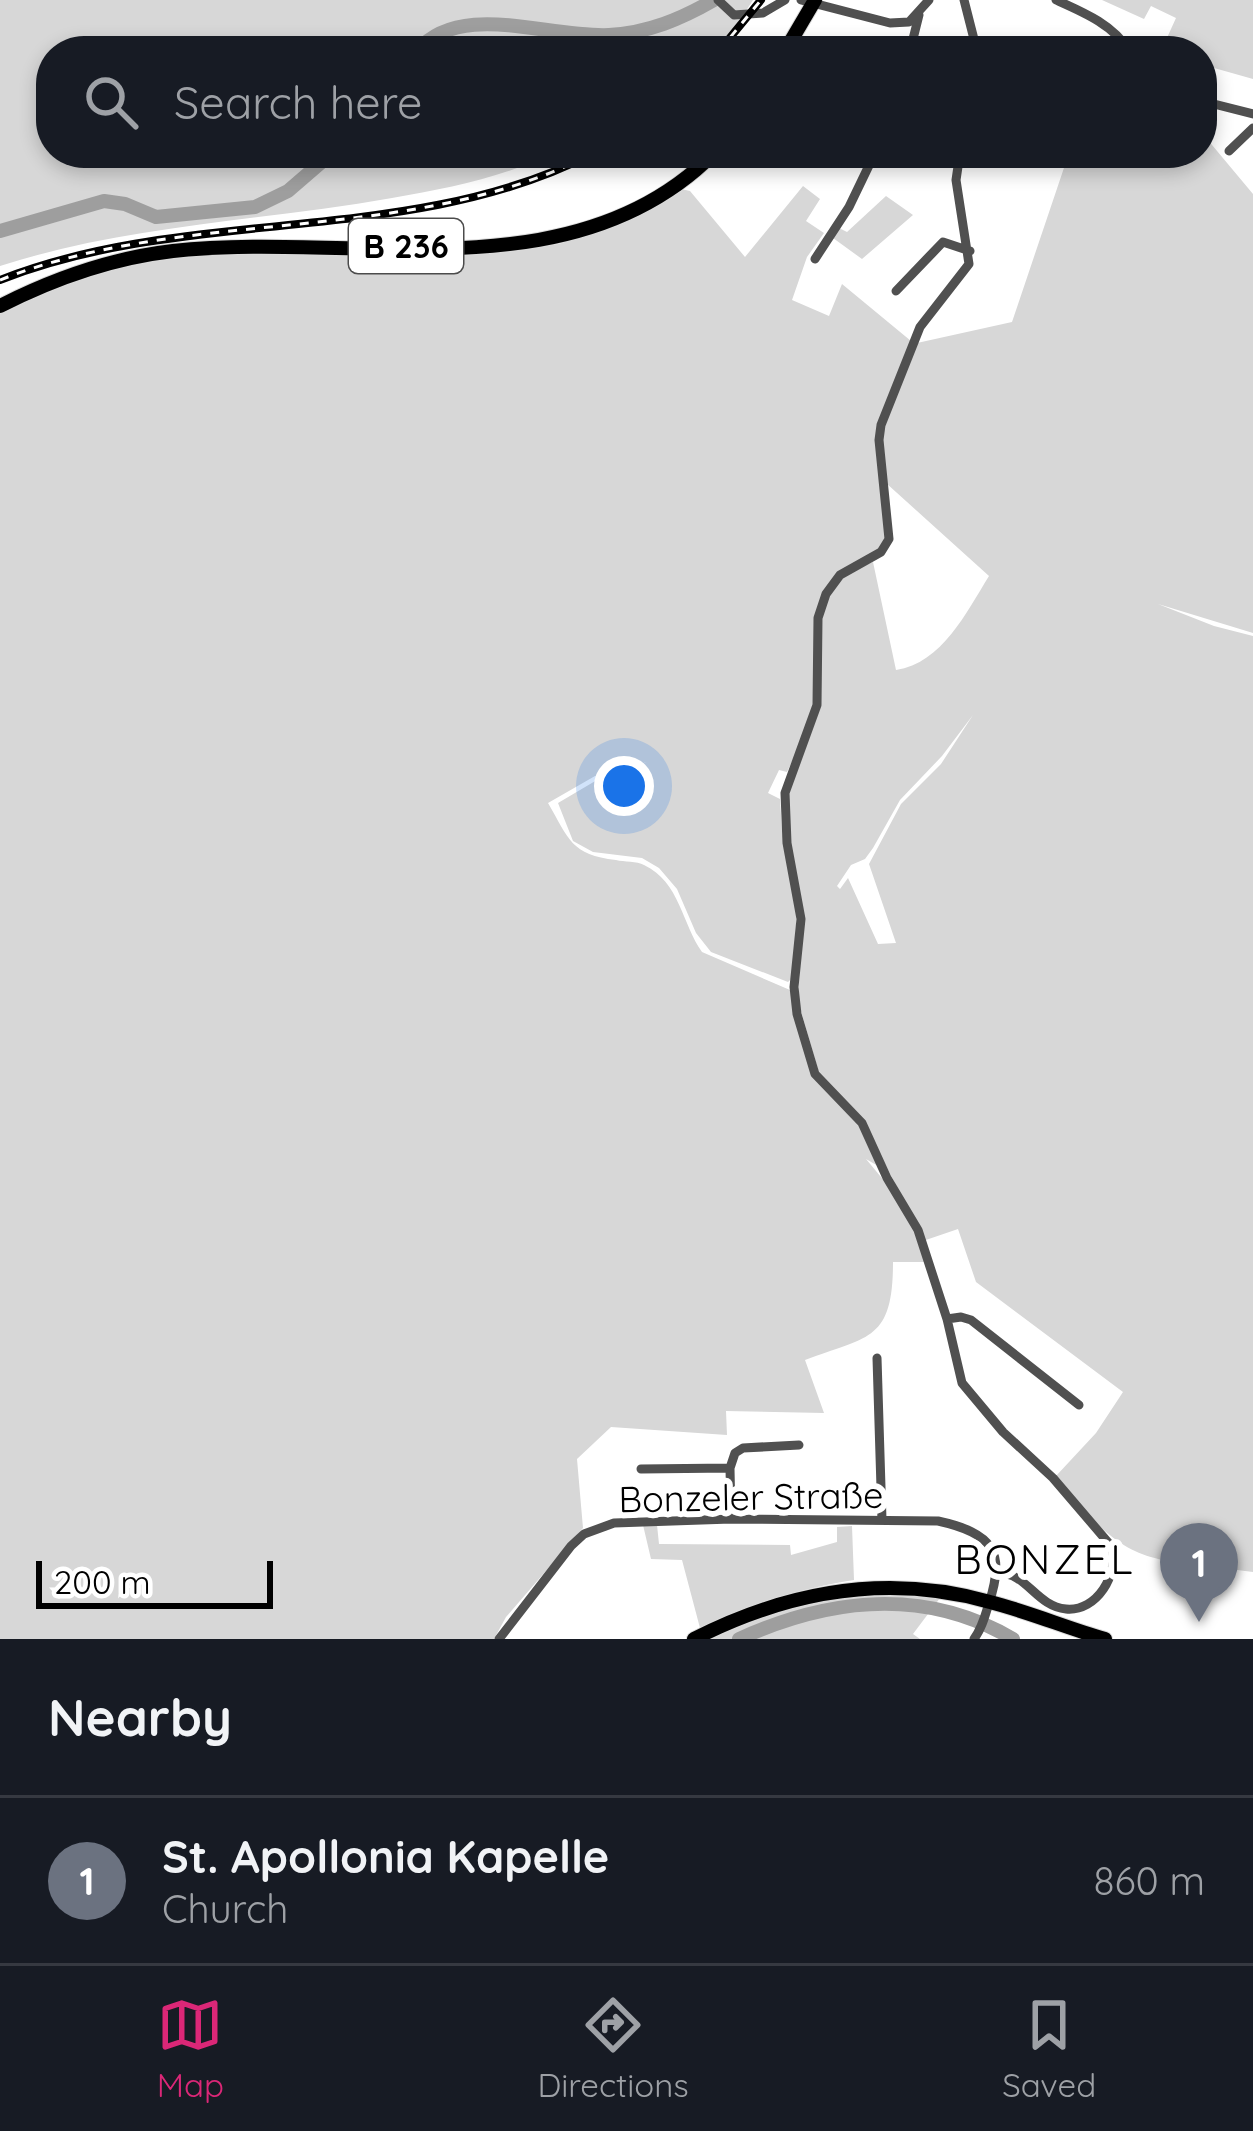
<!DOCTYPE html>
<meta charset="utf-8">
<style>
:root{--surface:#171b24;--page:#20242c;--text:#f1f3f6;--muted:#9ea1a6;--line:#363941;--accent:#db2777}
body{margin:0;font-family:Quicksand,sans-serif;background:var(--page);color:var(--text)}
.scale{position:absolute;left:36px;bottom:30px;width:237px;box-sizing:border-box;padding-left:12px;border:6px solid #000;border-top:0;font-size:33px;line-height:42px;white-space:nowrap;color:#000;-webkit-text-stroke:9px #fff;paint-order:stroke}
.you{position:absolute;left:624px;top:786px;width:42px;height:42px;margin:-30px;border:9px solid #fff;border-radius:50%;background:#1a73e8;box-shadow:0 0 0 18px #1a73e833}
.badge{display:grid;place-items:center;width:78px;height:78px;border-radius:50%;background:var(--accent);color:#fff;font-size:39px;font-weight:700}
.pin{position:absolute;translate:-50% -99px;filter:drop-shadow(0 3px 6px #0008)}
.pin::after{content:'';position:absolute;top:63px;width:42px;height:36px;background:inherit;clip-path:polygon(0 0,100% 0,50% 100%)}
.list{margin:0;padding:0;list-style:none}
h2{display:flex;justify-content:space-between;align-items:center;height:156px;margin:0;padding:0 48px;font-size:51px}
h2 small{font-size:39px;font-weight:400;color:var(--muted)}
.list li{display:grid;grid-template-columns:78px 1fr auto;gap:36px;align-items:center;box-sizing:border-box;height:168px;padding:0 48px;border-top:3px solid var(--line)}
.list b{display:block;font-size:45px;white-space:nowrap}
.list p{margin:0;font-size:39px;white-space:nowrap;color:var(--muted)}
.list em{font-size:39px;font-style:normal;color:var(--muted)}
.icon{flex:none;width:66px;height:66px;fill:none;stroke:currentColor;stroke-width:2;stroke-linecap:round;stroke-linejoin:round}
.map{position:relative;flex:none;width:1253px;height:1639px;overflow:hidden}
.search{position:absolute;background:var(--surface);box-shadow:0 6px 18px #0003;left:36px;right:36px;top:36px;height:132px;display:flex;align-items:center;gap:30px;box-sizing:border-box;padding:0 42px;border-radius:48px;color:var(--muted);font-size:45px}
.sheet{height:324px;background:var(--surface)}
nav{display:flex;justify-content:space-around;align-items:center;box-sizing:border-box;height:168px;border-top:3px solid var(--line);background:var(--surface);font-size:33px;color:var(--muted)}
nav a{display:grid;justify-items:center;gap:6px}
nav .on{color:var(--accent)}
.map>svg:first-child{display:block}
.green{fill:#d7d7d7;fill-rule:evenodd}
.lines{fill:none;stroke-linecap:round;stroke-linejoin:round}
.river{stroke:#9e9e9e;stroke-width:14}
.primary-casing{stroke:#dbdbdb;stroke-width:16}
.street{stroke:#505050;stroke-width:9}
.primary{stroke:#000;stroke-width:14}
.rail-casing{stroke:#000;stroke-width:8}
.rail{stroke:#fff;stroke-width:3;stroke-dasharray:9;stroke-linecap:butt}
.labels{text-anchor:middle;stroke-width:12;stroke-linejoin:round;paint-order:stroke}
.shield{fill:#fff;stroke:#4c4c4c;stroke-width:3}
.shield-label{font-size:33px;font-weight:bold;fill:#000}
.street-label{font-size:36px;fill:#000;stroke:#fff}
.quarter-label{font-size:42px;letter-spacing:3px;fill:#000;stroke:#fff}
</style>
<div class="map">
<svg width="1253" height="1639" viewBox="0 0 1253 1639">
<rect width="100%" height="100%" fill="#fff"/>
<path class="green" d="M0,0h753l-16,25 -26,26h-660v102h501c-50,25 -104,35 -160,45 -130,23 -265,27 -392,68z
M1102,0h151v79l-46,-13 -5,21v-36h-41l15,-33 -25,-12 -7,13z
M1202,133l51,61v439l-95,-29 56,22 39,10v936c-109,-14 -126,-4 -197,-96l40,-43 27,-41 -147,-110 -18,-53 -38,13 5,20h-32c0,80 -25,74 -88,98l19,53 -98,-2 1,24 -116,-8 -34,32 6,69 -77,89 -12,22h-494v-1328l77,-33 66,-20 89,-7 266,-1 61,-6 83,-30 39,-25 9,2 55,66 58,-71 17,13 -14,22 18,12 -17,24 -15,43 37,16 13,-32 69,57 -35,91 11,84 -1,25 -7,9 -42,24 -19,33 -4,19 7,2c3,-39 18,-53 52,-66l23,108c46,-7 70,-57 93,-94l-103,-93 -5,-47 36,-93 95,-21 57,-169h133zM817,677h3v29l-33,89v37l16,79 -5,90 22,75 39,38 39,75 -2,6 -30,-36 12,7 -17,-39 -48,-53 -23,-84 -88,-38c-20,-28 -22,-70 -58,-87 -7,-4 -20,-3 -28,-5 -45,-5 -47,-21 -68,-57l47,-27 52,-14 -50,18 -39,23 15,38 20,11 49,6 17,10 18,21 19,44 15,19 77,30 5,-5 4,-69 -15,-77 -2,-32 -12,-6 11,-23 8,2c15,-32 29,-59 30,-95zM973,715l-32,49 -40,40 -32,60 27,79 -18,1 -30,-66 -8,11 -3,-3 14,-21 14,-6 8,-11 27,-48 42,-44z
M886,196l27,19 -51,44 -29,-21 6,-10 8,4z
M643,1525h14l2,19 131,1 1,10 46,-13v-15l15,-1 2,54c-55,8 -102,25 -154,48l-18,-68 -31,-1z
M892,1591l48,7 -27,36 7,5h-212c63,-34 114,-39 184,-48z"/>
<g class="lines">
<path class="river" d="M417,51c44,-51 129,-13 192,-16 39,-2 72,-16 105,-35
M0,231l104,-30 21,3 31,13 99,-10 33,-16 44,-38
M739,1639c90,-41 186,-52 274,0"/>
<g class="primary-casing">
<path id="primary" d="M785,51l30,-51
M0,306c55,-28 112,-48 173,-55 179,-20 400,45 541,-98
M694,1639c94,-48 193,-66 296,-37 39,10 77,26 115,37"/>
</g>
<path class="street" d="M718,0l16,15 29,-2 22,-13
M801,0l89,23 19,-1 20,-22
M964,0l13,51
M1056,0c27,12 58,25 73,51
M910,51l9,-36
M1202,101l51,13
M1229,151l24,-23
M960,153l-4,27 13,84 -49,63 -39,98 -2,15 10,99 -8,13 -41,23 -14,19 -8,24 -1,87 -32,88 2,50 14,76 -7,68 3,27 18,60 47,49 25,55 31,52 29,89 15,64 41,49 50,46 59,69c7,27 -15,65 -46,62 -30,-3 -39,-36 -67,-36
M815,259l34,-52 26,-54
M896,291l47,-49 27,9
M947,1319l14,-2 10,3 108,85
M877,1358l5,162
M641,1469l89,-1
M731,1519l-1,-51 5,-15 8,-5 56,-3
M499,1639l72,-93 13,-12 30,-11 117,-4 207,2c55,12 68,31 51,82 -4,13 -7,25 -15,36"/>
<use href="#primary" class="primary"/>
<g class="rail-casing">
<path id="rail" d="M719,51l42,-51
M0,280c189,-75 410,-32 594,-127"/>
</g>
<use href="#rail" class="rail"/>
</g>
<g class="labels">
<rect class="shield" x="349" y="219" width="114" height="54" rx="9"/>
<g class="shield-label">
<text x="406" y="258">B 236</text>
</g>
<g class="street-label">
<text transform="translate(751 1497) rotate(-1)" y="13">Bonzeler Straße</text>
</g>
<g class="quarter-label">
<text x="1045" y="1574">BONZEL</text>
</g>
</g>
</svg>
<div class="scale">200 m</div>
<div class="you"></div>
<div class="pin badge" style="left:1199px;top:1622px;background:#6b7280">1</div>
<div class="search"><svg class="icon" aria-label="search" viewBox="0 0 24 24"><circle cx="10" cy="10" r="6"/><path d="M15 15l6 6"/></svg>Search here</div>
</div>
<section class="sheet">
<h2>Nearby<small></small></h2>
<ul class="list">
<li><span class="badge" style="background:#6b7280">1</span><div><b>St. Apollonia Kapelle</b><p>Church</p></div><em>860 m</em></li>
</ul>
</section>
<nav>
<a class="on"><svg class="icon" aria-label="map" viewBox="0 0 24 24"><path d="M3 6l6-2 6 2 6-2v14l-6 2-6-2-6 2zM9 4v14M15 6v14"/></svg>Map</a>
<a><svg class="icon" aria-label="directions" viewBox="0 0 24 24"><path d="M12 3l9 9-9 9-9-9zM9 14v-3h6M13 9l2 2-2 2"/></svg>Directions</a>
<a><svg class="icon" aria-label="saved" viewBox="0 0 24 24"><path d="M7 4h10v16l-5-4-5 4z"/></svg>Saved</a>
</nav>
